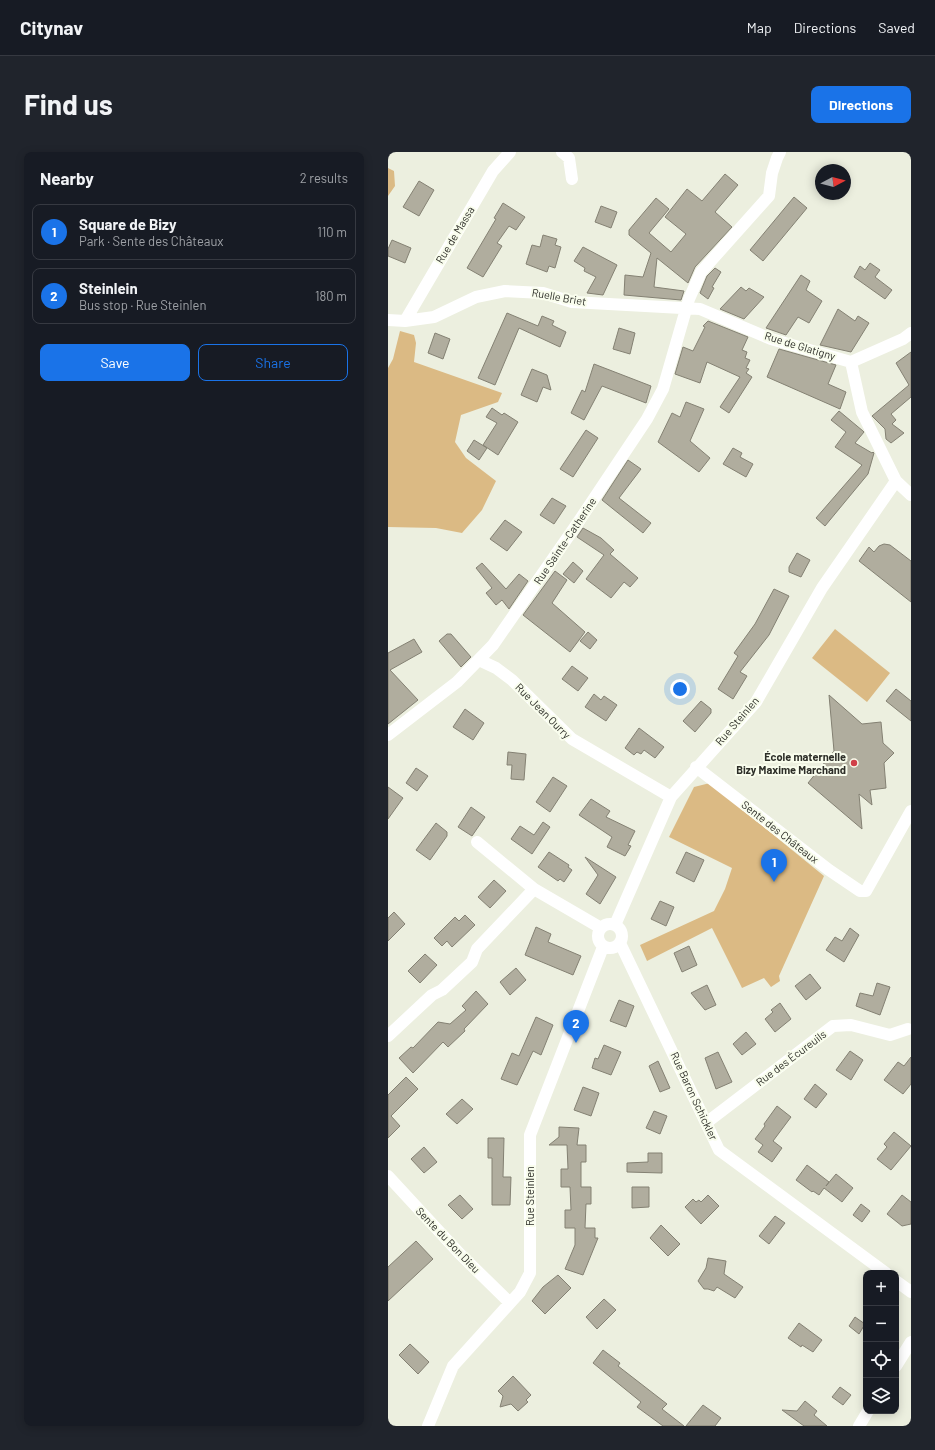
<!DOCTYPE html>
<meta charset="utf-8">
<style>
:root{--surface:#171b24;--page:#20242c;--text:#f1f3f6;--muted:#9ea1a6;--line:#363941;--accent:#1a73e8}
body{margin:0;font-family:Barlow,sans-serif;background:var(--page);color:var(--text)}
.controls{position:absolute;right:12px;bottom:12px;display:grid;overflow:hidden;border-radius:8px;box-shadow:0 2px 10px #0003}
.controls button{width:36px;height:36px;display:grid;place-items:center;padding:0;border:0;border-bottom:1px solid var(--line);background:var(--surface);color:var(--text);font:20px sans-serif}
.compass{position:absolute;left:427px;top:12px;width:36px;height:36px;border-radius:50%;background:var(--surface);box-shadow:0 2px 10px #0003;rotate:83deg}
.you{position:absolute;left:292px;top:537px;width:14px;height:14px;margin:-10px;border:3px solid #fff;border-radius:50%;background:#1a73e8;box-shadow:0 0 0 6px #1a73e833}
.badge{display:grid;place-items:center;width:26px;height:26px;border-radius:50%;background:var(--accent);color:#fff;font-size:13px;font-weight:700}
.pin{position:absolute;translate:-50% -33px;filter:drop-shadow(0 1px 2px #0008)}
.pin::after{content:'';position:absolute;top:21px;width:14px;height:12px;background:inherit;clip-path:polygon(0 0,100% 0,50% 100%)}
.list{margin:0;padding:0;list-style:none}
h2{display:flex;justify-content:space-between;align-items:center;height:52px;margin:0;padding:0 16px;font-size:17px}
h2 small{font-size:13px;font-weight:400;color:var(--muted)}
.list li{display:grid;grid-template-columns:26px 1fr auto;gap:12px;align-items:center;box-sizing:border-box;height:56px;margin:0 8px 8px;padding:0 8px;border:1px solid var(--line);border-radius:8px}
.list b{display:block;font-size:15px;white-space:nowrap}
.list p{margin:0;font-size:13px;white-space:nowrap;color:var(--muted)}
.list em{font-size:13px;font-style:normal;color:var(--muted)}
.actions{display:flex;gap:8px;padding:12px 16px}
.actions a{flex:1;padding:9px 0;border:1px solid var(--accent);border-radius:8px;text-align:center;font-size:14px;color:var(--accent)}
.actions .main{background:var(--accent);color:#fff}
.icon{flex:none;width:22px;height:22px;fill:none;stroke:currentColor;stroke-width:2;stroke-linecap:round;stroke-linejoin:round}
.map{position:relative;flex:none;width:523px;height:1274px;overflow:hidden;border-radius:8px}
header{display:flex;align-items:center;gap:24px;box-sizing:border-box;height:56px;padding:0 20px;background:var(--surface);border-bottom:1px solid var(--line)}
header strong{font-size:19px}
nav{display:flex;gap:22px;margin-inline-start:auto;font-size:14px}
.intro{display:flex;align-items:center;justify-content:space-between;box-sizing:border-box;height:96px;padding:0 24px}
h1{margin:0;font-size:28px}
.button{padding:10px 18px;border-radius:8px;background:var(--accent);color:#fff;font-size:14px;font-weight:700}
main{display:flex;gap:24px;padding:0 24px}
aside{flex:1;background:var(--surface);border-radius:8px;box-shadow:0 2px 10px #0003}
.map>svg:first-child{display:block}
.green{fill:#dbba84}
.building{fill:#b0ad9e;stroke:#848173}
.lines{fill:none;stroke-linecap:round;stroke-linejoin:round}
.street{stroke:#fff;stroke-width:12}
.poi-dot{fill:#d04049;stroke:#f9fded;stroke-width:1.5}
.labels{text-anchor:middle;stroke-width:4;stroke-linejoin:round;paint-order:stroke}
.street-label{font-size:11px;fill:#2d2e28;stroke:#f9fded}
.poi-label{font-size:11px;font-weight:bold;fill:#2d2e28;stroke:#f9fded;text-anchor:end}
</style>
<header>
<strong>Citynav</strong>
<nav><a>Map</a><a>Directions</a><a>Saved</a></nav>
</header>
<div class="intro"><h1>Find us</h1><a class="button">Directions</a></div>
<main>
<aside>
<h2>Nearby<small>2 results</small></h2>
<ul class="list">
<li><span class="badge">1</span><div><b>Square de Bizy</b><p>Park · Sente des Châteaux</p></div><em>110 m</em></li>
<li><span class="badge">2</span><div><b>Steinlein</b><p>Bus stop · Rue Steinlen</p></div><em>180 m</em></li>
</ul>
<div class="actions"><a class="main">Save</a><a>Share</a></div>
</aside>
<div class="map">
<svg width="523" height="1274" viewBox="0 0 523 1274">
<rect width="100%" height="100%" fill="#ecefdf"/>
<path class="green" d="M0,16l6,3 1,15 -7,10z
M12,179l14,4 2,8 -2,19 88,31 -4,9 -37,13 -6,27 11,16 30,23 -14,29 -20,23 -26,-5 -48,-1v-159l5,-9z
M447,477l55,44 -23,29 -55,-44z
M322,631l114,93 -45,100 1,5 -9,6 -7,-9 -22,10 -30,-60 -65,33 -7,-16 74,-34 11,-22 7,-21 -63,-31 25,-50z"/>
<path class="building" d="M337,22l13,11 -23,27 17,15 -37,40 -7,16 -31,-25 -3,29 30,4 -3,9 -57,-5 1,-20 18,2 8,-24 -22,-18v-5l27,-32 13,11 -20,24 22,19 15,-18 -21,-17 22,-28 15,12z
M31,29l15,9 -15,26 -16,-9z
M406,45l13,11 -44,53 -13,-11z
M115,51l22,14 -9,13 -7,-4 -12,17 5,3 -19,31 -16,-9 29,-49 -2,-1z
M213,54l16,6 -6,16 -16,-6z
M155,83l14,4 -2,6 6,2 -6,21 -6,-2 -2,6 -21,-8 6,-19 8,2z
M4,88l19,8 -6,15 -17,-7v-7z
M195,95l34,18 -14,30 -16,-2 9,-16 -12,-6 1,-3 -11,-7z
M482,111l10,7 -5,7 17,13 -7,9 -31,-22 6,-11 5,4z
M327,116l6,4 -9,15 2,1 -6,11 -8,-6 7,-17z
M413,123l9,6 -4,9 16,11 -13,22 -11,-6 -12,18 -20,-7z
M353,135l5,4 3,-3 15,9 -20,22 -24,-10z
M450,157l17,12 3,-5 11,7 -18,29 -31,-7z
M119,161l31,13 4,-10 12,5 -2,4 14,7 -6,15 -41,-19 -24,57 -17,-7z
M320,169l40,16 -6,13 5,2 -2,6 5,2 -4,8 3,1 -3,4 6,4 -23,36 -9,-6 20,-30 -33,-15 -7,21 -25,-9 8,-27 10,4 12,-24 -2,-1z
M231,176l16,5 -5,21 -17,-5z
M47,181l15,6 -7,20 -15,-6z
M391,197l57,16 -8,19 18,8 -6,17 -73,-32z
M523,200v45l-20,17 5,6 -4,4 12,9 -13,10 -5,-4 -1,-10 -13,-13 37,-31 -13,-22z
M206,212l57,22 -5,17 -44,-17 -18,34 -13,-7 11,-23 3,2z
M144,217l15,6 4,15 -8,-3 -6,15 -16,-7z
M298,250l18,7 -14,32 20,17 -11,14 -41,-30 14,-29 8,4z
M104,256l10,7 2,-2 14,9 -20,33 -15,-10 14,-22 -11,-6z
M451,259l24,20 1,1 -9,11 17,10 1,-1 1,1 -6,21 -43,52 -9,-8 46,-53 -27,-18 11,-15 -15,-12z
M198,278l12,8 -25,39 -13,-8z
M86,288l13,8 -8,12 -12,-9z
M345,296l9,5 -2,4 13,7 -7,13 -23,-13z
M240,308l13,9 -22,29 32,25 -8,10 -41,-33z
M164,346l14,8 -12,18 -14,-9z
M117,368l17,12 -15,19 -17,-12z
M195,376l18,10 13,12 -4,4 28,24 -8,9 -6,-5 -13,16 -25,-19 18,-24 -27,-18z
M496,392l6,1 21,16v41l-52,-41 10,-14 5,5 5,-6z
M409,401l13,7 -9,17 -12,-5v-5z
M185,410l10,9 -9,12 -11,-9z
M94,411l24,26 13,-15 9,7 -19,28 -7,-9 -6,5 -10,-12 6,-5 -16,-20z
M167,419l12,9 -15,23 33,29 -15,20 -47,-37z
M386,437l15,7 -20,39 -29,37 7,4 -14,23 -15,-10 20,-33 -4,-3 21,-29z
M200,480l9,8 -7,9 -10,-8z
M59,482h4l20,23 -10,10 -22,-26z
M26,487l8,13 -32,18 28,30 -30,24v-71z
M184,514l16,12 -10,13 -16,-12z
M508,537l15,12v20l-25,-20z
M206,542l7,6 3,-4 13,9 -11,16 -21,-14z
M441,543l33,29 19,-2 2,21 11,10 -10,10 2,25 -16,2 2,15 -13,-11 3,35 -54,-46 26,-32z
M313,549l10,8v4l-16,19 -12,-11z
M77,557l19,14 -11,17 -20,-13z
M251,576l25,19 -9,11 -11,-8 -3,4 -4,-2 -3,3 -9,-7z
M120,600l18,2 -2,26 -13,-1 1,-14h-5z
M28,616l12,8 -11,15 -11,-8z
M165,625l14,9 -17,26 -14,-10z
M0,635l15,11 -15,21z
M203,647l19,12 -4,6 29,14 -7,14 3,1 -6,10 -18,-9 5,-10 -33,-22z
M83,655l14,10 -13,19 -14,-9z
M155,670l7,5 -18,27 -21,-15 9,-13 14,9z
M48,671l11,9v4l-17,24 -14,-10z
M161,700l20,13 -1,2 4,3 -8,12 -4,-3 -2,2 -20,-14z
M298,700l18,8 -10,22 -18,-9z
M197,705l31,20 -16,27 -14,-10 12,-19z
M106,728l12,11 -16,17 -12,-11z
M272,749l14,6 -8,19 -15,-7z
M6,760l11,12 -17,17v-23z
M77,763l10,10 -23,22 -5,-6 -5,5 -8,-8 21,-21 4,4z
M148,775l15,7 -3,8 33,14 -8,19 -48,-20z
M462,776l9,7 -15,27 -18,-12 9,-13 7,4z
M301,794l8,19 -15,7 -8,-19z
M37,802l12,11 -17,18 -12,-12z
M128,816l10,12 -16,15 -10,-13z
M422,822l11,14 -15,12 -11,-14z
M489,831l13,4 -10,28 -24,-9 4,-13 13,3z
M319,833l9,20 -11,5 -14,-17z
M88,839l12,13 -24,25 1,2 -17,16 -5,-5 -30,31 -14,-15 12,-11 2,1 25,-26 12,2 16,-14 -4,-4z
M231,848l15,6 -8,21 -16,-6z
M392,851l11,16 -16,13 -10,-13 8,-7 -2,-2z
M148,865l17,8 -12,30 -8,-4 -16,34 -16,-6 11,-26 7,3z
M358,880l10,12 -14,11 -9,-11z
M216,893l17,7 -10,23 -19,-7 3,-10 3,1z
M462,899l13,9 -12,20 -15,-10z
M330,900l14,30 -16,7 -11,-31z
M523,905v27l-8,10 -19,-14 14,-18 6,4z
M270,909l12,27 -10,4 -11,-26z
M18,925l12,12 -27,27 9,10 -12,12v-43z
M427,932l12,10 -11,14 -12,-9z
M195,935l16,6 -8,23 -17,-6z
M74,947l11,10 -16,15 -11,-10z
M389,954l14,11 -18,24 9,7 -10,14 -14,-10 5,-7 -8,-6 10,-13 -1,-2z
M266,959l13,5 -7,18 -14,-6z
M171,975l20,1 -2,17h9v17h-5v25h10v17h-5l-1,24h10v10h3l-15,37 -18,-6 10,-24v-17h-10v-18h6l-1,-23h-9v-18h7l-1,-24h-18l10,-8z
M506,980l17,14 -20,24 -14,-11 10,-12 -3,-3z
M100,986h16l-1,39h8l-1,28h-18v-47h-4z
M36,995l13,15 -13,11 -13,-14z
M260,1001h14v20l-35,-1v-9l21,-1z
M419,1013l22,17 -3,4 10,-12 17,14 -11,14 -18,-14 -5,7 -6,-4 -1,1 -16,-12z
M244,1035h17v20l-17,1z
M72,1043l13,14 -11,10 -14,-14z
M320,1043l11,11 -18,18 -16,-17 8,-8 3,3 3,-2 2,2z
M514,1043l9,7v22l-9,2 -15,-12z
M473,1052l9,7 -8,11 -9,-7z
M387,1064l10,7 -16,21 -10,-8z
M273,1073l19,19 -12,12 -18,-18z
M28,1089l17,18 -45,42v-34z
M320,1106l18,3 -2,13 19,13 -8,11 -18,-11 -3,4 -6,-2h-4l-6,-8 8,-13z
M170,1123l13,13 -26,26 -13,-13 11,-14z
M216,1147l12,11 -19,19 -11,-12z
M467,1165l10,7 -6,10 -10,-8z
M411,1171l23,17 -9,12 -11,-7 -1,2 -13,-9z
M22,1192l19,18 -11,12 -19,-19z
M215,1198l17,13 -2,3 49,38 -5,5 22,17h-21l-26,-19 4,-5 -48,-39z
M125,1224l18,19 -5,5 2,2 -10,9 -7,-7 -11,3 3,-11 -5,-5z
M452,1235l11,8 -8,10 -11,-8z
M417,1249l12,10 -3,4 13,11h-23l-22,-16 15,1z
M315,1253l18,13 -6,8h-29z"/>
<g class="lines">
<path class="street" d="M174,0l7,6 3,21
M0,168l17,1 29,-4 42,-20 29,-6 38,2 29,9 128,7 71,30 80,23 52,-23 8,-6
M17,169l88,-150 17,-19
M463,210l11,50 34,69 15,14
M91,508l17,8 16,12 60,59 99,58
M0,583l69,-53 36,-37 84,-121 70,-105 16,-30 26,-90 12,-27 68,-76 3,-23 5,-15 3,-6
M308,615l133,103 31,21h6l45,-80
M89,690l57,47 67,39
M210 784a12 12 0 1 1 24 0a12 12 0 1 1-24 0Z
M227,773l56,-128 85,-95 66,-114 74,-107
M232,791l99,207 167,123
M0,884l44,-41 10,-5 30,-28 5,-13 57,-60
M318,971l127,-97 18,-1 39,10 18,-6
M0,1024l72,78 50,49
M508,1129l15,11
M508,1214l15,-24
M40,1274l25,-60 67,-74 10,-19v-138l73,-188
M471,1274l9,-15"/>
</g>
<circle class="poi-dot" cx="466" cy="611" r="4"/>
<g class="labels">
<g class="street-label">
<text transform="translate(67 83) rotate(-59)" y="4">Rue de Massa</text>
<text transform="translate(171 145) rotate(10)" y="4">Ruelle Briet</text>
<text transform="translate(412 194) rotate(17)" y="4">Rue de Glatigny</text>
<text transform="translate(177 389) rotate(-56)" y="4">Rue Sainte-Catherine</text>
<text transform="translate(155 559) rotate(45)" y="4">Rue Jean Ourry</text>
<text transform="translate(349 569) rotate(-49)" y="4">Rue Steinlen</text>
<text transform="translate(392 680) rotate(38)" y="4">Sente des Châteaux</text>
<text transform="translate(403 906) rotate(-37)" y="4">Rue des Écureuils</text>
<text transform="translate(306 944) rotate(65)" y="4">Rue Baron Schickler</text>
<text transform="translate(142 1044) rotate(-90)" y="4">Rue Steinlen</text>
<text transform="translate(60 1088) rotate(46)" y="4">Sente du Bon Dieu</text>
</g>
<g class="poi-label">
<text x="458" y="609">École maternelle<tspan x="458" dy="13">Bizy Maxime Marchand</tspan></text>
</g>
</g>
</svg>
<div class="controls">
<button>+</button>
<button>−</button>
<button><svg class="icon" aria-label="locate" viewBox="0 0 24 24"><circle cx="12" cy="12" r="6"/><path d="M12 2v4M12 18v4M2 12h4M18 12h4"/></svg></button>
<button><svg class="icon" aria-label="layers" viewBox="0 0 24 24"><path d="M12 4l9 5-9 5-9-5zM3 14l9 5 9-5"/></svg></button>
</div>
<svg class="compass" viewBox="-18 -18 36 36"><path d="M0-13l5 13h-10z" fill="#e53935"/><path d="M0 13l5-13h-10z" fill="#9ea1a6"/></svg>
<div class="you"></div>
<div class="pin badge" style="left:386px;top:730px">1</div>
<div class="pin badge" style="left:188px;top:891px">2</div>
</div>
</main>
